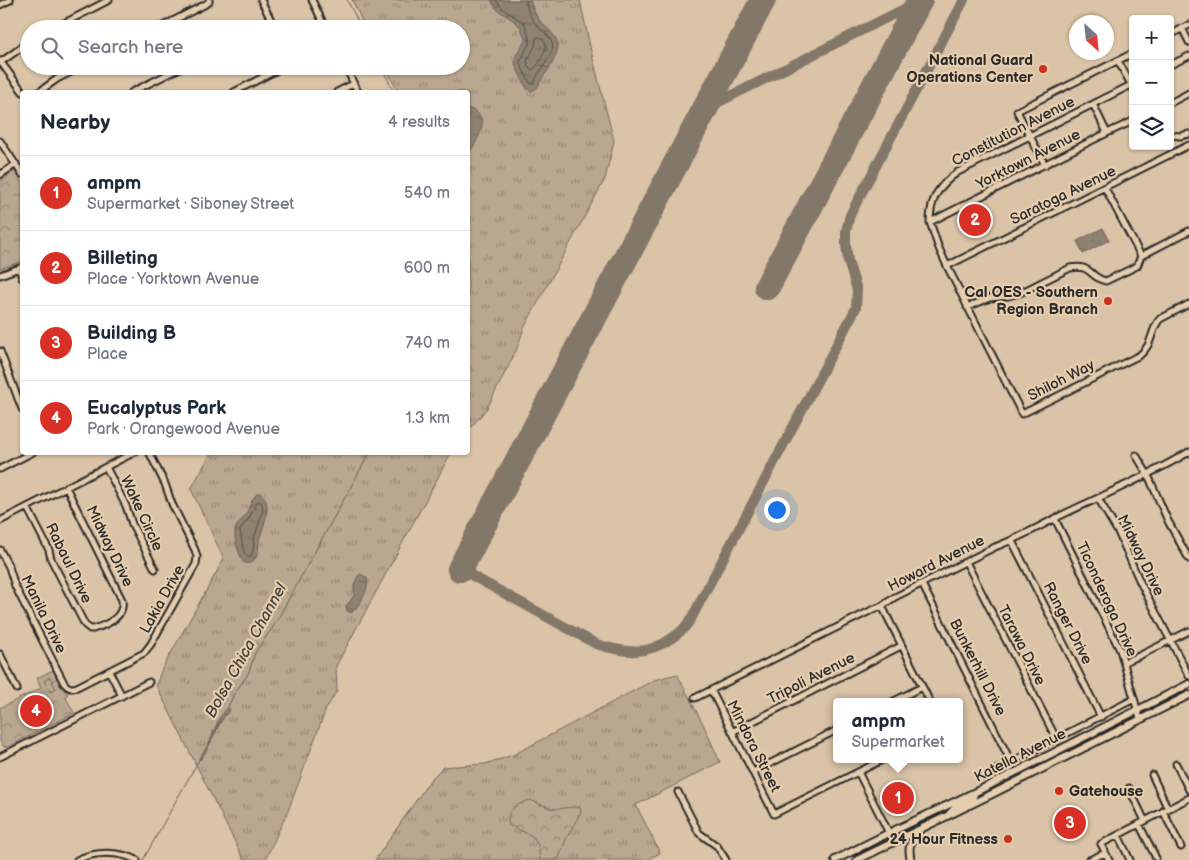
<!DOCTYPE html>
<meta charset="utf-8">
<style>
:root{--surface:#fff;--page:#f2f2f3;--text:#1f2937;--muted:#747a83;--line:#e0e1e3;--accent:#d93025}
body{margin:0;font-family:"Balsamiq Sans",sans-serif;background:var(--page);color:var(--text)}
.controls{position:absolute;right:15px;top:15px;display:grid;overflow:hidden;border-radius:5px;box-shadow:0 1px 4px #0004}
.controls button{width:45px;height:45px;display:grid;place-items:center;padding:0;border:0;border-bottom:1px solid var(--line);background:var(--surface);color:var(--text);font:25px sans-serif}
.compass{position:absolute;left:1069px;top:15px;width:45px;height:45px;border-radius:50%;background:var(--surface);box-shadow:0 1px 4px #0004;rotate:153deg}
.you{position:absolute;left:776px;top:509px;width:18px;height:18px;margin:-12px;border:4px solid #fff;border-radius:50%;background:#1a73e8;box-shadow:0 0 0 8px #1a73e833}
.badge{display:grid;place-items:center;width:32px;height:32px;border-radius:50%;background:var(--accent);color:#fff;font-size:16px;font-weight:700}
.pin{position:absolute;translate:-50% -50%;border:2px solid #fff;box-shadow:0 1px 5px #0006}
.popup{position:absolute;left:833px;top:698px;width:130px;height:65px;box-sizing:border-box;display:grid;place-content:center;border-radius:5px;background:var(--surface);filter:drop-shadow(0 1px 4px #0005);font-size:16px;white-space:nowrap;color:var(--muted)}
.popup b{font-size:19px;color:var(--text)}
.popup::after{content:'';position:absolute;left:50%;top:100%;margin-left:-10px;border:10px solid transparent;border-top-color:var(--surface)}
.list{margin:0;padding:0;list-style:none}
h2{display:flex;justify-content:space-between;align-items:center;height:65px;margin:0;padding:0 20px;font-size:21px}
h2 small{font-size:16px;font-weight:400;color:var(--muted)}
.list li{display:grid;grid-template-columns:32px 1fr auto;gap:15px;align-items:center;box-sizing:border-box;height:75px;padding:0 20px;border-top:1px solid var(--line)}
.list b{display:block;font-size:19px;white-space:nowrap}
.list p{margin:0;font-size:16px;white-space:nowrap;color:var(--muted)}
.list em{font-size:16px;font-style:normal;color:var(--muted)}
.icon{flex:none;width:28px;height:28px;fill:none;stroke:currentColor;stroke-width:2;stroke-linecap:round;stroke-linejoin:round}
.map{position:relative;flex:none;width:1189px;height:860px;overflow:hidden}
.search{position:absolute;background:var(--surface);box-shadow:0 1px 4px #0004;left:20px;top:20px;width:450px;height:55px;display:flex;align-items:center;gap:12px;box-sizing:border-box;padding:0 18px;border-radius:28px;color:var(--muted);font-size:19px}
.panel{position:absolute;background:var(--surface);box-shadow:0 1px 4px #0004;left:20px;top:90px;width:450px;height:365px;border-radius:5px}
.map>svg:first-child{display:block}
.grass{fill:url(#grass-tufts);stroke:#72695e}
.forest{fill:url(#forest-crowns);stroke:#72695e}
.pitch{fill:#baa790;stroke:#72695e}
.water{fill:url(#water-ripples);stroke:#675f56}
.lines{fill:none;stroke-linecap:round;stroke-linejoin:round}
.shore{stroke:#534e47;stroke-width:1}
.stream{stroke:#675f56;stroke-width:1}
.taxiway{stroke:#827768;stroke-width:10}
.runway{stroke:#827768;stroke-width:26}
.minor-casing{stroke:#2b2b2b;stroke-width:9}
.major-casing{stroke:#2b2b2b;stroke-width:10}
.minor{stroke:#e5cdae;stroke-width:5}
.major{stroke:#e5cdae;stroke-width:6}
.poi-dot{fill:#c8321e;stroke:#e5cdae;stroke-width:2}
.labels{text-anchor:middle;stroke-width:4.5;stroke-linejoin:round;paint-order:stroke}
.poi-label{font-size:15px;font-weight:bold;fill:#2b2b2b;stroke:#e5cdae;text-anchor:end}
.street-label{font-size:15px;fill:#2b2b2b;stroke:#e5cdae}
.water-label{font-size:16px;font-style:italic;fill:#44413d;stroke:#e5cdae}
</style>
<div class="map">
<svg width="1189" height="860" viewBox="0 0 1189 860">
<defs>
<pattern id="grass-tufts" width="24" height="20" patternUnits="userSpaceOnUse" patternTransform="scale(1.25)"><rect width="24" height="20" fill="#baa790"/><path d="M3 7l-1-3M5 7V3M7 7l1-3M15 17l-1-3M17 17v-4M19 17l1-3" fill="none" stroke="#978876"/></pattern>
<pattern id="forest-crowns" width="20" height="18" patternUnits="userSpaceOnUse" patternTransform="scale(1.25)"><rect width="20" height="18" fill="#baa790"/><path d="M2 6a3 3 0 1 1 6 0M12 15a3 3 0 1 1 6 0" fill="none" stroke="#978876"/></pattern>
<pattern id="water-ripples" width="26" height="14" patternUnits="userSpaceOnUse" patternTransform="scale(1.25)"><rect width="26" height="14" fill="#8f8272"/><path d="M2 4q2-2 4 0t4 0M15 11q2-2 4 0t4 0" fill="none" stroke="#756b5e"/></pattern>
</defs>
<rect width="100%" height="100%" fill="#dac3a6"/>
<filter id="ink" filterUnits="userSpaceOnUse"><feTurbulence type="fractalNoise" baseFrequency=".02" numOctaves="2"/><feDisplacementMap in="SourceGraphic" scale="10" xChannelSelector="R" yChannelSelector="G"/><feConvolveMatrix kernelMatrix="1 2 1 2 8 2 1 2 1" color-interpolation-filters="sRGB"/></filter>
<g filter="url(#ink)">
<path class="grass" d="M352,0h228l11,51 23,90 -9,38 -81,149 -8,23 -29,57 -19,23v-339h-70l-13,-26h76v-37h-95z
M211,453h240l-115,213 1,25 -11,18 -38,102 -23,49h-21l-88,-175 6,-16 62,-110 -33,-70z
M677,674l26,50 17,38 -84,43 24,48 -13,7h-272l56,-81 12,-12 42,-3 28,-9 141,-75z"/>
<path class="forest" d="M15,171l7,12v78l-22,8v-87z
M53,670l9,19 6,3 -2,6 8,15 -66,34h-4l-4,-6v-33l41,-20 -4,-10z
M530,800c7,2 13,6 20,8 10,3 20,-3 30,0l1,4 -14,25 -9,23h-18l-2,-15 -6,-9 -23,-11c-5,-15 9,-21 21,-25z"/>
<path class="pitch" d="M50,677l6,12 -6,3 -6,-11z"/>
<path class="water" d="M491,0h39c2,6 4,13 8,18 7,11 23,17 19,33 -2,11 -11,21 -17,31 -2,5 -3,7 -8,9l-5,-2 -11,-22 -1,-6 1,-5 9,-16c-1,-3 -2,-8 -4,-12 -8,-12 -24,-13 -30,-28z
M468,108c6,2 13,6 14,13 2,8 -8,27 -14,32z
M1103,228l6,12 -26,14 -6,-13z
M258,493c18,7 4,35 1,48 -1,6 0,14 -5,19 -3,4 -7,4 -11,2 -4,-8 -11,-27 -7,-35 3,-5 7,-8 10,-13 4,-8 6,-16 12,-21z
M361,574l6,4c3,11 -8,29 -16,35l-4,-2 -1,-5 8,-10v-11l4,-9z
M229,708l1,2c-14,14 -18,35 -30,50l-1,-2 12,-17 9,-22z"/>
<g class="lines">
<path class="shore" d="M496,0l6,8 22,15 3,7 3,12 -10,20 1,4 9,17 2,1 2,-1c4,-11 13,-20 18,-32 4,-13 -11,-20 -18,-29 -4,-6 -8,-14 -8,-22
M538,37c5,0 8,6 8,11 -3,7 -7,18 -14,22l-4,-4 -1,-5 8,-15 1,-8z
M258,501l3,1 2,6 -1,5 -8,26 -1,13 -3,5 -2,1 -4,-6 -4,-21 3,-6 6,-7z"/>
<path class="stream" d="M347,0l15,29
M381,66l13,26
M209,744l10,-26 9,-11 6,-13 14,-20 7,-21 20,-29 95,-172
M143,860l57,-102"/>
<path class="taxiway" d="M705,109l217,-109
M460,569l136,75c28,9 51,12 76,-6 3,-2 6,-4 9,-7 4,-3 7,-8 10,-12l165,-311 1,-18 -9,-29 -2,-16v-14l4,-16 114,-215"/>
<path class="runway" d="M767,287l153,-287
M460,569l303,-569"/>
<g class="minor-casing">
<path id="minor" d="M312,0l14,29
M0,5l10,-5
M1182,28l7,14
M53,29l56,-29
M157,29l47,-24 5,-3v-2
M259,29l13,-7 -11,-22
M1170,35l19,-10
M0,61l23,31
M1118,61l15,27
M1,62l28,-20
M1170,65l19,-9
M345,66l13,26
M39,92l18,-13 26,-13
M132,92l52,-26
M234,92l51,-26
M337,92l16,-8
M1170,103l19,-10
M1093,104l14,29
M1133,121l-26,12 -177,89 8,24 9,20 75,148 118,-59c14,-12 10,-25 20,-36l29,-15
M1170,135l10,1 9,-2
M0,141l22,33
M1045,165l-28,-54 116,-58
M0,175l16,-11
M930,222c0,-23 9,-37 28,-50l175,-88
M1141,256l48,-25
M947,266l242,-121
M19,268l3,10
M0,275l22,-8
M967,307l23,-9 18,-2 12,-3 50,-25c23,-4 19,10 36,13l31,-15 4,-10 -36,-68
M0,351l22,58
M1136,455l12,20 20,46 21,38
M106,467l20,39 6,18 23,45
M0,469l33,-17
M1098,498l21,36 21,48 49,94
M27,507l22,43 2,9 34,66 5,4h3c14,-4 32,-12 29,-29l-56,-113
M1055,519l65,131 20,69
M0,521l135,-69
M1012,541l89,176
M0,550l9,17 6,19 49,97c4,5 7,6 13,4l67,-34 7,-9 45,-80 1,-7 -2,-7 -23,-46 -7,-20 -16,-32
M966,562l91,178
M922,584l89,178
M882,606l48,96
M0,654l17,35
M1124,662l15,-6 50,-25
M109,671l13,25
M711,690l63,124 110,-55
M695,698l177,-88 10,-4 13,-9 100,-50c25,-9 48,-23 73,-35 41,-19 82,-37 121,-60
M892,702l30,-15
M732,732l169,-86
M0,757l149,-75
M1176,764l13,26
M753,772l84,-42
M858,772l31,61
M992,772l142,-73
M1152,775l16,34
M1129,788l16,33
M678,792l21,41 18,13 9,14
M1163,811l18,36
M1139,824l17,34
M1118,835l12,25
M77,860c18,-9 41,-9 60,0
M1089,860l16,-7
M1109,860l-8,-16 88,-46"/>
</g>
<g class="major-casing">
<path id="major" d="M950,813l8,-8 14,-6 3,-7
M835,860l54,-27 101,-48 199,-101
M857,860l137,-67 195,-98
M911,860c-4,-14 0,-20 9,-30"/>
</g>
<use href="#minor" class="minor"/>
<use href="#major" class="major"/>
</g>
</g>
<g class="poi-dot">
<circle cx="1043" cy="69" r="5"/>
<circle cx="1108" cy="301" r="5"/>
<circle cx="1059" cy="791" r="5"/>
<circle cx="1008" cy="839" r="5"/>
</g>
<g class="labels">
<g class="poi-label">
<text x="1033" y="65">National Guard<tspan x="1033" dy="17">Operations Center</tspan></text>
<text x="1098" y="297">Cal OES - Southern<tspan x="1098" dy="17">Region Branch</tspan></text>
<text x="1069" y="796" text-anchor="start">Gatehouse</text>
<text x="998" y="844">24 Hour Fitness</text>
</g>
<g class="street-label">
<text transform="translate(1013 131) rotate(-27)" y="5">Constitution Avenue</text>
<text transform="translate(1028 159) rotate(-27)" y="5">Yorktown Avenue</text>
<text transform="translate(1063 195) rotate(-26)" y="5">Saratoga Avenue</text>
<text transform="translate(1061 380) rotate(-27)" y="5">Shiloh Way</text>
<text transform="translate(142 513) rotate(65)" y="5">Wake Circle</text>
<text transform="translate(110 546) rotate(64)" y="5">Midway Drive</text>
<text transform="translate(1141 555) rotate(64)" y="5">Midway Drive</text>
<text transform="translate(69 563) rotate(64)" y="5">Rabaul Drive</text>
<text transform="translate(936 563) rotate(-27)" y="5">Howard Avenue</text>
<text transform="translate(162 599) rotate(-61)" y="5">Lakia Drive</text>
<text transform="translate(1107 599) rotate(65)" y="5">Ticonderoga Drive</text>
<text transform="translate(44 614) rotate(64)" y="5">Manila Drive</text>
<text transform="translate(1068 623) rotate(63)" y="5">Ranger Drive</text>
<text transform="translate(1022 645) rotate(63)" y="5">Tarawa Drive</text>
<text transform="translate(978 667) rotate(63)" y="5">Bunkerhill Drive</text>
<text transform="translate(811 678) rotate(-27)" y="5">Tripoli Avenue</text>
<text transform="translate(754 746) rotate(63)" y="5">Mindora Street</text>
<text transform="translate(1020 755) rotate(-27)" y="5">Katella Avenue</text>
</g>
<g class="water-label">
<text transform="translate(245 650) rotate(-61)" y="6">Bolsa Chica Channel</text>
</g>
</g>
</svg>
<div class="controls">
<button>+</button>
<button>−</button>
<button><svg class="icon" aria-label="layers" viewBox="0 0 24 24"><path d="M12 4l9 5-9 5-9-5zM3 14l9 5 9-5"/></svg></button>
</div>
<svg class="compass" viewBox="-18 -18 36 36"><path d="M0-13l5 13h-10z" fill="#e53935"/><path d="M0 13l5-13h-10z" fill="#747a83"/></svg>
<div class="you"></div>
<div class="pin badge" style="left:898px;top:798px">1</div>
<div class="popup"><b>ampm</b>Supermarket</div>
<div class="pin badge" style="left:975px;top:220px">2</div>
<div class="pin badge" style="left:1070px;top:823px">3</div>
<div class="pin badge" style="left:36px;top:711px">4</div>
<div class="search"><svg class="icon" aria-label="search" viewBox="0 0 24 24"><circle cx="10" cy="10" r="6"/><path d="M15 15l6 6"/></svg>Search here</div>
<section class="panel">
<h2>Nearby<small>4 results</small></h2>
<ul class="list">
<li><span class="badge">1</span><div><b>ampm</b><p>Supermarket · Siboney Street</p></div><em>540 m</em></li>
<li><span class="badge">2</span><div><b>Billeting</b><p>Place · Yorktown Avenue</p></div><em>600 m</em></li>
<li><span class="badge">3</span><div><b>Building B</b><p>Place</p></div><em>740 m</em></li>
<li><span class="badge">4</span><div><b>Eucalyptus Park</b><p>Park · Orangewood Avenue</p></div><em>1.3 km</em></li>
</ul>
</section>
</div>
